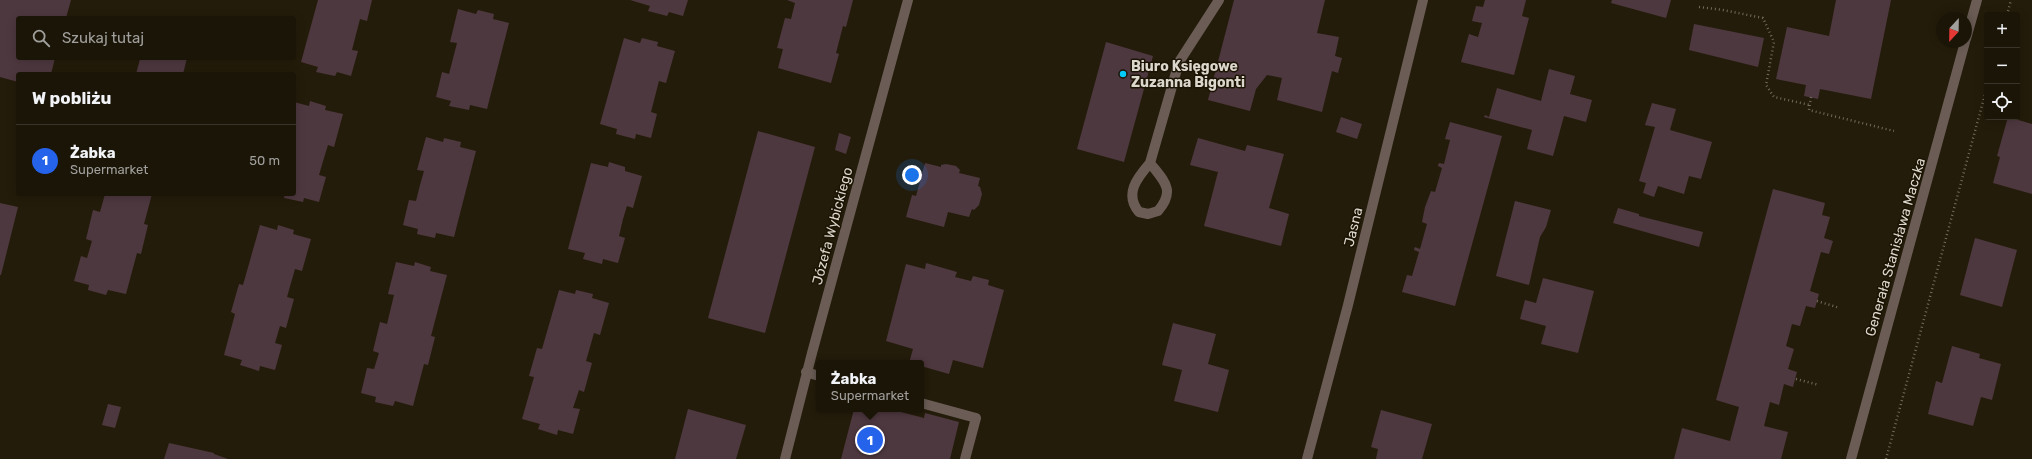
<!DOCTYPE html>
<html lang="pl">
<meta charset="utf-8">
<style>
:root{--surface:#1b1508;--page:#282216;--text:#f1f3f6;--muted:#a09f9c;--line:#393429;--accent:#2563eb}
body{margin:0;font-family:Rubik,sans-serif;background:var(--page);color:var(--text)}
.controls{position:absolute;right:12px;top:12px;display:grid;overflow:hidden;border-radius:4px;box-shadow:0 2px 10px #0003}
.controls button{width:36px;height:36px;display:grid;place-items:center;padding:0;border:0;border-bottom:1px solid var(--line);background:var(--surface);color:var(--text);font:20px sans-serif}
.compass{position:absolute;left:1936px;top:12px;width:36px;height:36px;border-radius:50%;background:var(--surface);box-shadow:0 2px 10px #0003;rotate:202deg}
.you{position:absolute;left:912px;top:175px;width:14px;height:14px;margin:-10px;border:3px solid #fff;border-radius:50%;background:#1a73e8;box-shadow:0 0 0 6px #1a73e833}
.badge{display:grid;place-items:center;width:26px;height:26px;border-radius:50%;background:var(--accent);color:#fff;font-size:13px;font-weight:700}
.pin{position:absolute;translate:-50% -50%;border:2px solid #fff;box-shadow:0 1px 4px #0006}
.popup{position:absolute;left:816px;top:360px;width:108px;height:52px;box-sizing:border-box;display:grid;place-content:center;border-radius:4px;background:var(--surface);filter:drop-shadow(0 1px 3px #0005);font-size:13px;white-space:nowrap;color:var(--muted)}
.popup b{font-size:15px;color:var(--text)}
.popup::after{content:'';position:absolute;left:50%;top:100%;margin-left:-8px;border:8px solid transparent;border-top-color:var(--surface)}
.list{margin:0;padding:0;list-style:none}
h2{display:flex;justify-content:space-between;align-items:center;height:52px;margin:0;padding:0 16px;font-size:17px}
h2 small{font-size:13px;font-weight:400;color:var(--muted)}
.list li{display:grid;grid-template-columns:26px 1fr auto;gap:12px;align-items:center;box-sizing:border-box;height:72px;padding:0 16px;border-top:1px solid var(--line)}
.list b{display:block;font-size:15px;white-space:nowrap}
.list p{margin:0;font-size:13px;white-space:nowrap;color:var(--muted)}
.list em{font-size:13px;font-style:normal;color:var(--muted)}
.icon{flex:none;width:22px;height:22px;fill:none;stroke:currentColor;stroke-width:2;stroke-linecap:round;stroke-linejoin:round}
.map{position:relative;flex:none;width:2032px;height:459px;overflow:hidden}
.search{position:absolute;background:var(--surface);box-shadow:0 2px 10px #0003;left:16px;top:16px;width:280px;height:44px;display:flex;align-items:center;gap:10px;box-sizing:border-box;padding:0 14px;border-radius:4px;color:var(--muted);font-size:15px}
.panel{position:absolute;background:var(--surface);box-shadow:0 2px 10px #0003;left:16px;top:72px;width:280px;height:124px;border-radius:4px}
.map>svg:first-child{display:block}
.building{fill:#4e383f}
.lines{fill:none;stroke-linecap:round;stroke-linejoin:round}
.path{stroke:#726c5d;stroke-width:2.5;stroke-dasharray:1 3;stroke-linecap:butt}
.minor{stroke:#6b5d56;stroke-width:10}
.poi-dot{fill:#02cbf9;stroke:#1b1303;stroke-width:1.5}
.labels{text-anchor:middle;stroke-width:3;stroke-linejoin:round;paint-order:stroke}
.poi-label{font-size:14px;font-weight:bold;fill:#dcd7cc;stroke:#1b1303;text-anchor:start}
.street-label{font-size:14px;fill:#dcd7cc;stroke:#1b1303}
</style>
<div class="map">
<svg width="2032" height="459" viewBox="0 0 2032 459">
<rect width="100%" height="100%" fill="#241c0a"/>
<path class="building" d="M0,0h71l-5,18h-48v40h37l-4,16h-33v8l-18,-5z
M318,0h54l-5,21 -7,-2 -8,31 6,1 -7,25 -14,-4 -2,4 -19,-4 2,-5 -17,-5z
M630,0h58l-5,16 -14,-4 -2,4 -19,-5 2,-5z
M787,0h66l-7,27 -3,-1 -7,27 3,1 -8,29 -53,-15 5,-19 -6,-1 8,-30 6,1 4,-16z
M1234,0h91l-8,33 22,4 -4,19 7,2 -4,15 -6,-2 -10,41 -45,-12 5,-22 -15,-3 -11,14 -6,22 -42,-11z
M1485,0h41l-4,16 7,2 -15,57 -53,-13 8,-28 9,3 4,-14 -10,-2 4,-15 7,1z
M1612,0h59l-5,18 -55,-15z
M1836,0h55l-20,99 -51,-10 -2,10 -14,-3 2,-11 -30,-6 11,-52 42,9z
M458,9l18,5 2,-4 16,4 -1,5 16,4 -22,86 -17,-4 -1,5 -20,-4 2,-5 -15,-4 6,-25 7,2 8,-31 -7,-1z
M1694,24l70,14 -6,29 -69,-17z
M624,38l16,5 2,-5 16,4 -1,4 18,5 -9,32 -7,-2 -8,31 6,2 -6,24 -15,-4 -1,5 -19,-5 1,-5 -17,-5z
M1106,42l47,14 -29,106 -47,-13z
M137,58h50l-4,16h-47l4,-15z
M1549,69l26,7 -5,18 22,6 -6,22 -22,-6 -11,40 -26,-7 5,-19 -48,-13 1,-2 4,2 8,-29 44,13z
M310,101l16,5 -1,4 18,4 -9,33 -6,-2 -4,13 -5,17 7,2 -7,25 -15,-4 -1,4 -19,-4 1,-4h9v-92l15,4z
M1652,103l24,6 -6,21 42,12 -11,37 -12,-3 -5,18 -26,-8 -4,11 -11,-4 3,-10 -7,-2 16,-54 -10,-2z
M1341,117l21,7 -5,15 -21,-7z
M2008,117l24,7v70l-39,-11 7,-26 -3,-1z
M1450,122l52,14 -47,170 -53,-14 5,-17 5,1 7,-24 -5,-2v-1l1,-2 5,2 7,-25 -5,-2 3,-15 6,-16 4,1 7,-24 -4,-2v-1l1,-2 5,1 6,-24 -5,-1z
M758,131l57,16 -50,186 -57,-15z
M839,133l12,4 -5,17 -11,-4z
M426,137l17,5 1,-4 17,4 -1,5 16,4 -22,86 -18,-4 -1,5 -18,-4 1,-5 -15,-4 6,-25 7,1 4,-16 4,-14 -7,-1z
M1198,138l47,13 2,-6 37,9 -15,54 20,6 -8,32 -77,-20 14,-54 -28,-7z
M609,162l16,5v4l17,5 -9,32 -6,-2 -4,13 -4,17 6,2 -7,25 -15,-4 -1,5 -19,-5 2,-6 -17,-4 23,-86 17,4z
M925,163l16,4v-2l5,-1 10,2 4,4 -1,3 21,5 -2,8 2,1 2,7 -3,11 -5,5 -2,-1 -3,8 -21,-5 -4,15 -38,-10 6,-22 4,1z
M1773,189l52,14 -3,12 8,2 -6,21 9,3 -4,13 -8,-2 -11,39 9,3 -4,14 -9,-2 -6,20 -8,-2 -6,22 8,3 -6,20 9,3 -4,15 -9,-3 -5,21 -9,-3 -6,24 24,6 -7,27h-107l8,-31 48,13 9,-34 -23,-7z
M105,194h47l-8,30 4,1 -7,29 -4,-1 -11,41 -18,-4 -2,5 -18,-5 1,-5 -15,-4 7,-25 6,2 5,-17 -6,-2 7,-29 7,2z
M1515,201l36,9 -5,17 -6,10 -11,48 -33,-9z
M0,203l18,4 -17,68h-1z
M1618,208l21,6v2l64,16 -4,15 -86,-24z
M260,225l17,5 1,-5 16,5 -1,4 18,5 -9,32 -7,-2 -8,28 7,2 -8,29 -6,-2 -5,17 7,2 -7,25 -15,-4 -1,5 -19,-6 2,-5 -18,-5 11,-41 -4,-2 8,-28 4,1z
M1975,238l42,12 -15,57 -42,-12z
M396,262l18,4 1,-4 16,5 -1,4 17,4 -16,61 4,1 -7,28 -4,-1 -11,42 -18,-5 -2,5 -18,-4 1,-5 -15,-4 6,-25 7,1 5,-16 -6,-2 7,-29 7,2 7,-29 -6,-1z
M926,263l31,9 -2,5 16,4 2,-5 16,4 -1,5 16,5 -21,78 -30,-8 -4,14 -28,-8v-3h-12l4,-14 -27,-8 20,-77 19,5z
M1543,278l51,13 -16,62 -37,-9 5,-18 -26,-7 5,-19 11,3z
M559,290l16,4 1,-4 17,4 -1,4 17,5 -9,32 -6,-2 -8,28 6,2 -8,29 -5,-2 -6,18 7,1 -7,25 -15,-4 -1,5 -19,-6 2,-5 -18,-5 12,-42 -5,-1 8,-28 5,1z
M1173,323l43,11 -8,30 21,6 -11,42 -44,-11 8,-31 -20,-5z
M1952,346l28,8 -1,4 22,6 -9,36 -11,-3 -8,29 -45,-12 8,-33 6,2z
M108,404l13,3 -6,21 -13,-3z
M688,409l58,16 -10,34h-61z
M854,409h44l-1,2 27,7 1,-5 34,9 -9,37h-109z
M1381,410l51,14 -10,35h-46l2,-10 -7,-2z
M169,443l45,10v1l14,5h-64z"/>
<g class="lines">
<path class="path" d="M1699,7l24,3 40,8 11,24 -8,43 8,12 36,8
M2007,15l4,-15
M1811,97l-2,13 85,21
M1817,301l23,7
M1796,379l23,6
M1886,459l101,-372"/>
<path class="minor" d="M1966,39l11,-39
M1150,163c14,18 26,27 8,48l-10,3 -9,-2c-15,-18 -2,-34 11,-49l29,-101 40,-62
M806,372l13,4
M921,403l55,15 -11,41
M785,459l27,-106 96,-353
M1307,459l41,-154 75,-305
M1851,459l114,-417"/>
</g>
<circle class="poi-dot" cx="1123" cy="74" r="4"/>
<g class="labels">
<g class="poi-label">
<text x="1131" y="71">Biuro Księgowe<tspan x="1131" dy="16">Zuzanna Bigonti</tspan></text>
</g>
<g class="street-label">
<text transform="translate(832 226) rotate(-75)" y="5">Józefa Wybickiego</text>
<text transform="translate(1353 227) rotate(-76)" y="5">Jasna</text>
<text transform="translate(1895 247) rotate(-74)" y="5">Generała Stanisława Maczka</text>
</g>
</g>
</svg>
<div class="controls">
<button>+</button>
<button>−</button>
<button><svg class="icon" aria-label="locate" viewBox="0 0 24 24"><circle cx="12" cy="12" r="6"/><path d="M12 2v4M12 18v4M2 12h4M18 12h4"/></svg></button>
</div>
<svg class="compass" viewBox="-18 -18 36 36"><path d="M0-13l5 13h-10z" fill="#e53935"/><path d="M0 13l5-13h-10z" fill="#a09f9c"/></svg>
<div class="you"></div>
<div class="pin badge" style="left:870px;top:440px">1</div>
<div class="popup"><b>Żabka</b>Supermarket</div>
<div class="search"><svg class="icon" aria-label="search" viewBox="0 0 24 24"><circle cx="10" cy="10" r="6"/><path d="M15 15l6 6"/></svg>Szukaj tutaj</div>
<section class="panel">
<h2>W pobliżu<small></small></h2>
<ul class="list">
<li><span class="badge">1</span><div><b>Żabka</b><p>Supermarket</p></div><em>50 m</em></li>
</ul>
</section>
</div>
